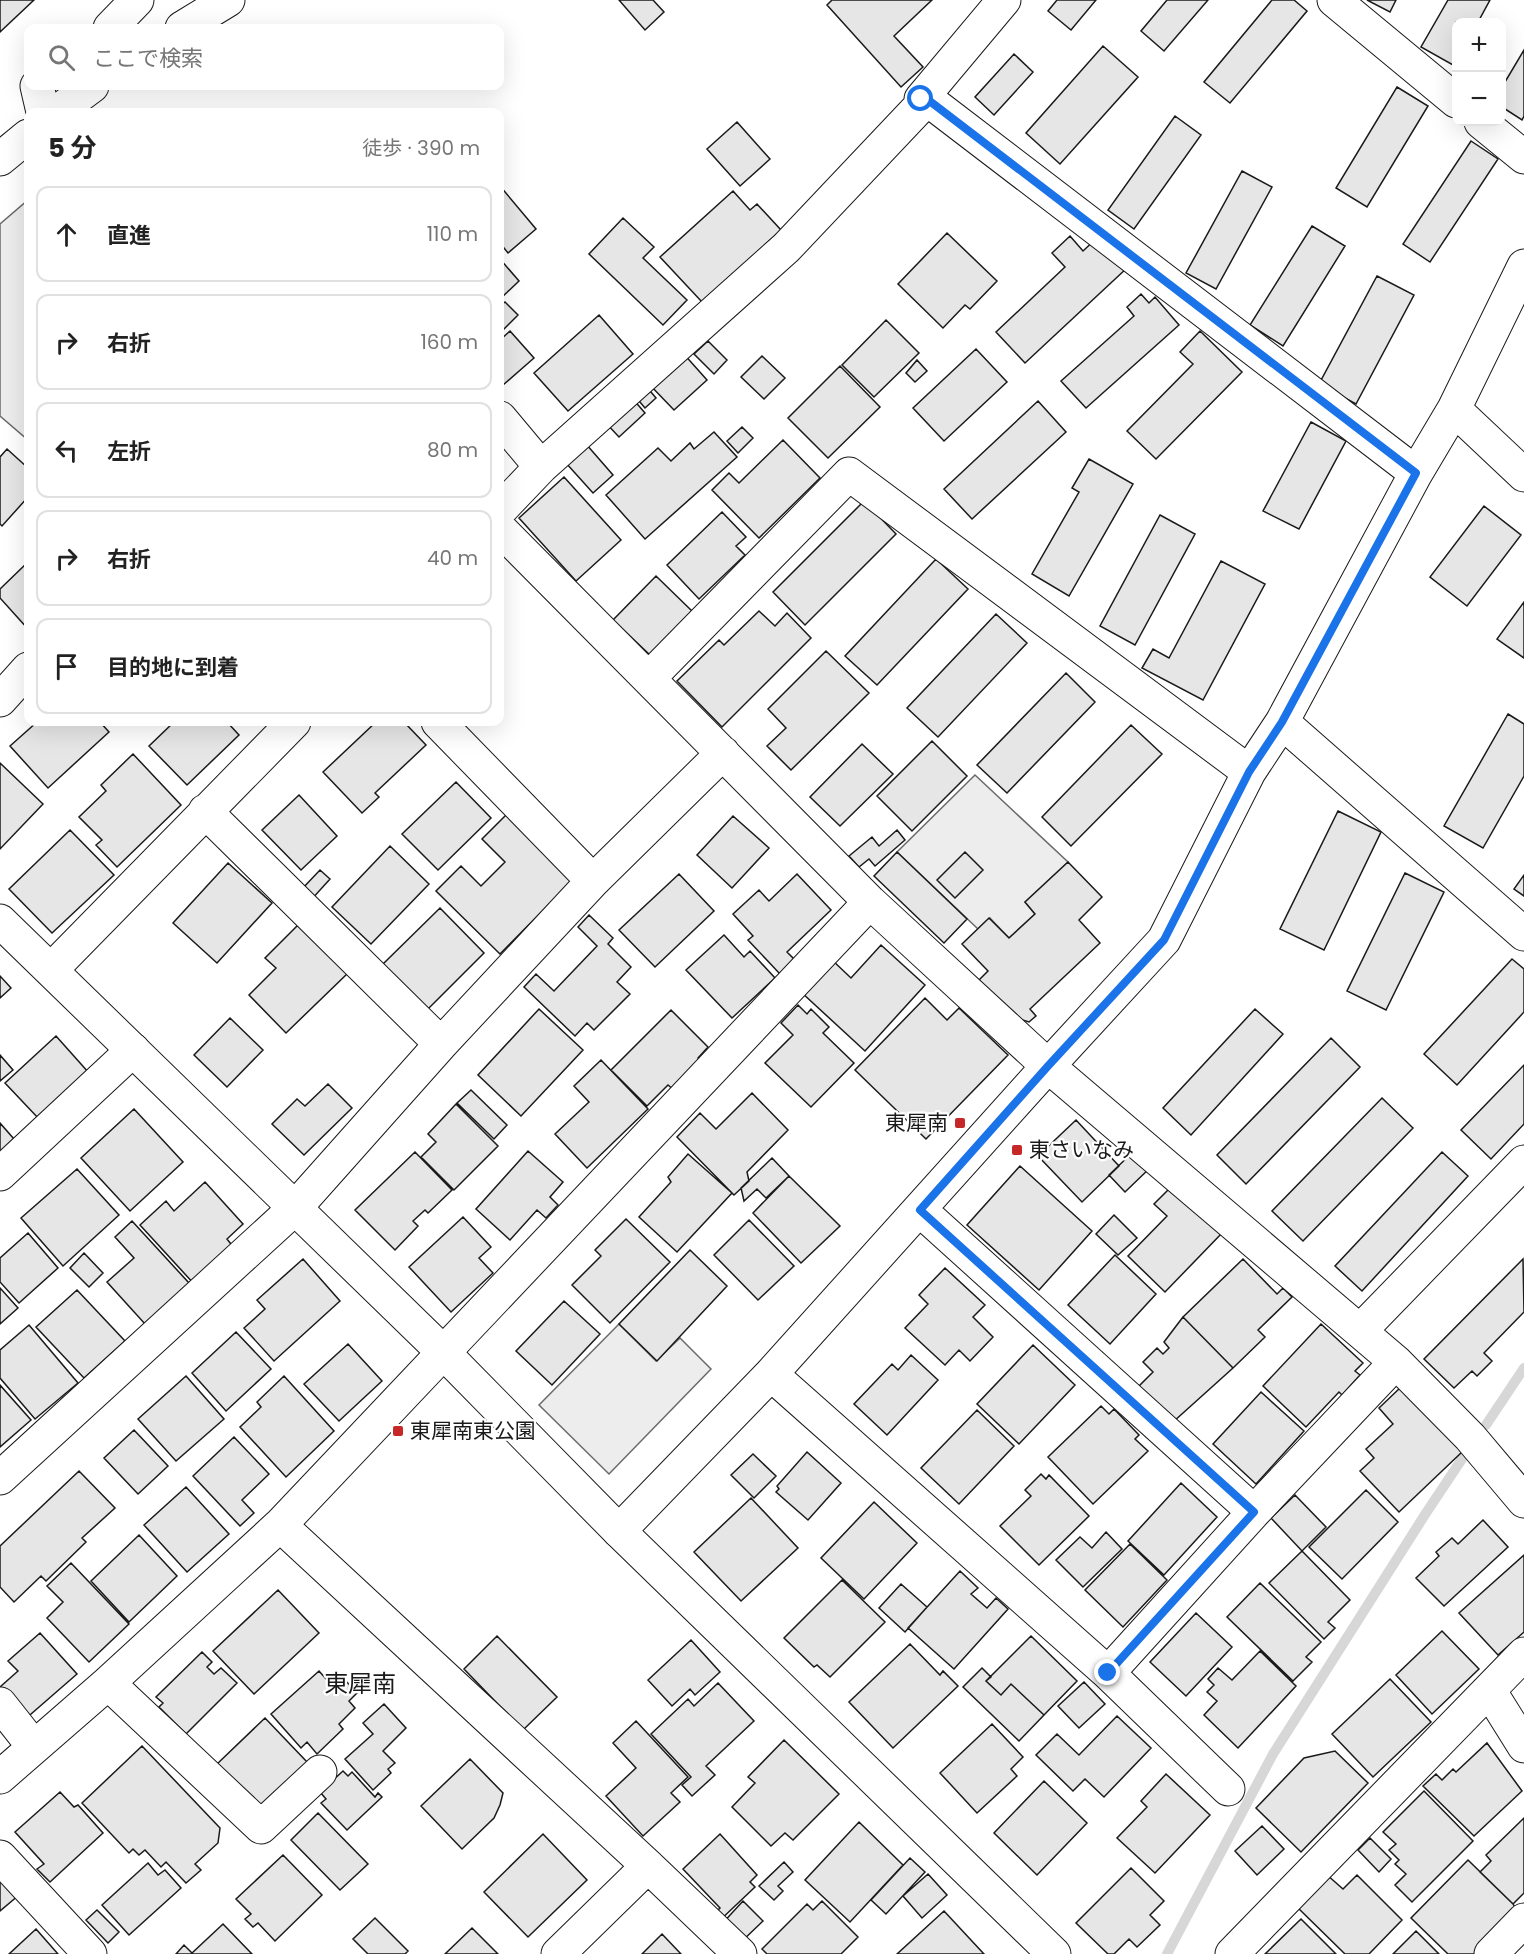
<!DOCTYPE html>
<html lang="ja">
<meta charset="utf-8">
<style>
:root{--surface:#fff;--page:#f2f2f2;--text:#222;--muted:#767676;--line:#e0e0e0}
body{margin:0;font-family:Poppins,"Noto Sans JP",sans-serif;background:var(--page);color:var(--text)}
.controls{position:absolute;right:18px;top:18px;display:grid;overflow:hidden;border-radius:12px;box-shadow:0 6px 24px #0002}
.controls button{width:54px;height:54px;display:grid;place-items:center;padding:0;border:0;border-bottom:2px solid var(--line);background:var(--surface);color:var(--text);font:30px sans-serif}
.stop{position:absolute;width:18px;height:18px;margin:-14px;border:4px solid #1a73e8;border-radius:50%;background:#fff}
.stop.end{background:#1a73e8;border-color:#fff;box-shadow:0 2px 6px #0008}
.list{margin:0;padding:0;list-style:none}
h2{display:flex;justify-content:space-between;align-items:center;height:78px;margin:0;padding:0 24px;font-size:26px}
h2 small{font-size:20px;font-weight:400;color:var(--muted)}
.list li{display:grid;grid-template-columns:39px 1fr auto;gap:18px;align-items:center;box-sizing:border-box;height:96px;margin:0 12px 12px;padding:0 12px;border:2px solid var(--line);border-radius:12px}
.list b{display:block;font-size:22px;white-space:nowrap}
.list em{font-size:20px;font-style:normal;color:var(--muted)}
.icon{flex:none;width:33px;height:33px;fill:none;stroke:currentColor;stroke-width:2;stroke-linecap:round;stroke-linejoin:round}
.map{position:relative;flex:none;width:1524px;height:1954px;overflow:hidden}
.search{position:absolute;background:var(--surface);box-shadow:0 6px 24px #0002;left:24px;top:24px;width:480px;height:66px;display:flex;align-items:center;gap:15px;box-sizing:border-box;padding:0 21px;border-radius:12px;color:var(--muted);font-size:22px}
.panel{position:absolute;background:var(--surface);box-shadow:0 6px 24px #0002;left:24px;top:108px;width:480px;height:618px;border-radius:12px}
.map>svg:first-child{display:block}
.built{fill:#ededed;stroke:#6a6a6a;stroke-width:1.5}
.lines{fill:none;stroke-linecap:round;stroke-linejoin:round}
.stream{stroke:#d7d7d7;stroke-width:10}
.building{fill:#e6e6e6;stroke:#1a1a1a;stroke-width:1.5}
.minor-casing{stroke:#1a1a1a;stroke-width:35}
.tertiary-casing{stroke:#1a1a1a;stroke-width:35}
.minor{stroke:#fff;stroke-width:33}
.tertiary{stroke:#fff;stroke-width:33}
.route{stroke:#1a73e8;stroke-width:8}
.poi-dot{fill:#c62828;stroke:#fff;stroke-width:2}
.labels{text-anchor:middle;stroke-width:4.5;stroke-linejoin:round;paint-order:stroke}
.poi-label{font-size:21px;fill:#1a1a1a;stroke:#fff;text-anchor:start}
.quarter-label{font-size:24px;fill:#1a1a1a;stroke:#fff}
</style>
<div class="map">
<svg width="1524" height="1954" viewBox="0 0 1524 1954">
<rect width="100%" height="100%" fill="#fff"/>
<path class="built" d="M28,200v240l-28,-24v-192z
M975,775l93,87 -43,40 10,12 -26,24 -19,-20 -12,11 -81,-77z
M619,1324l37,37 24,-23 31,31 -102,105 -70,-69z"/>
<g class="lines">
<path class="stream" d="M1486,1425l38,-57
M1167,1954l106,-200 153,-241 36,-54"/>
</g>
<path class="building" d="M0,0h34l-34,32z
M619,0h34l11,12 -19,18z
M832,0h100l-38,36 29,31 -22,20 -74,-82z
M1057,0h39l-25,30 -23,-19z
M1167,0h41l-44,51 -23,-20z
M1272,0h22l13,11 -77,92 -26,-21z
M1367,0h29l-6,12z
M1448,0h42l-12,22h-22v38l-3,5 -32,-18z
M1103,46l35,31 -78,87 -34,-31z
M1524,50v66l-2,4 -20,-13v-20z
M1014,54l19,18 -39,43 -19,-18z
M1397,87l31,19 -61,101 -31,-19z
M1175,116l26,19 -67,94 -26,-19z
M737,122l33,37 -30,27 -33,-37z
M1471,141l27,18 -68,103 -27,-18z
M1242,171l30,16 -56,102 -30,-16z
M500,186l36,43 -28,24 -8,-10z
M733,191l17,19 7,-6 24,26 -79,72 -42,-45z
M623,218l31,29 -11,11 44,42 -24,25 -74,-71z
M1312,226l33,20 -62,100 -33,-21z
M947,233l50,48 -27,28 -5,-4 -22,23 -45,-44z
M1070,236l13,15 16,-15 29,31 -103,96 -29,-31 69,-65 -13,-14z
M500,259l19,22 -19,18z
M1377,276l37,19 -58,109 -37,-20z
M1141,294l8,9 6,-6 24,28 -93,83 -25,-27 73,-65 -7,-9z
M505,302l13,13 -18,18v-27z
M599,315l34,39 -65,57 -34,-38z
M886,320l33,33 -45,44 -32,-32z
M510,331l24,27 -31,27 -3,-4v-41z
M1200,331l42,41 -86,87 -29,-28 66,-67 -13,-12z
M708,341l19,19 -13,14 -20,-20z
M976,349l31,33 -63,59 -31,-33z
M682,352l25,28 -33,30 -26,-27z
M762,356l23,22 -21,21 -23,-22z
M917,360l10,11 -12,11 -9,-9z
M840,366l40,41 -52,51 -40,-40z
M645,385l11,13 -11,10 -11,-13z
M632,398l13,15 -26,24 -14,-15z
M1038,401l28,31 -94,87 -28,-30z
M1311,422l35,19 -47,88 -36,-18z
M742,427l11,11 -15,15 -11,-12z
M714,432l23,25 -92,82 -39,-44 52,-47 13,13 19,-18 4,6z
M783,440l37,38 -61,60 -47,-48 17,-17 10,10z
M586,444l27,31 -20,18 -27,-30z
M7,449l21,19v29l-26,29 -2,-2v-67z
M1089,459l44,25 -64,112 -37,-22 47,-82 -7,-4z
M564,477l57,63 -45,41 -57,-63z
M864,501l32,33 -91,91 -32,-33z
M1484,506l37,29 -54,71 -37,-29z
M722,512l24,25 -10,9 9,9 -46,44 -32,-34z
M1160,515l35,19 -60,111 -35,-19z
M936,559l32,30 -91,96 -32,-29z
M1221,561l44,23 -62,116 -61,-32 11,-19 16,9z
M28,562v67l-28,-31v-9z
M656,576l37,36 -43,43 -37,-35z
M1524,602v56l-27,-19z
M759,611l16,15 12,-13 24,25 -89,89 -45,-46 42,-41 5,5z
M996,614l31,29 -89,94 -31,-29z
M826,651l43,42 -78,77 -24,-24 19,-18 -18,-19z
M1066,673l29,29 -88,91 -30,-28z
M1508,714l16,10v52l-41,72 -39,-22z
M37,722h63l9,10 -61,56 -38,-42z
M174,722h53l12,13 -52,50 -38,-39z
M376,722h28l22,23 -51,48 4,4 -17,16 -39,-41z
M1131,725l31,29 -91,92 -29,-29z
M932,741l35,35 -55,55 -35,-35z
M862,744l31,30 -53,52 -30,-29z
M133,754l48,51 -64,62 -21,-22 6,-5 -23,-23 27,-26 -5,-6z
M0,763l43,41 -43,45z
M456,782l35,36 -53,52 -36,-36z
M299,795l38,41 -36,34 -39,-40z
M1338,811l43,21 -57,118 -44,-21z
M507,814l67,65 -74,75 -64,-63 25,-25 20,20 24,-24 -23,-23z
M733,816l36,32 -37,40 -35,-33z
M70,830l44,45 -62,58 -43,-44z
M897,830l8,10 -30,26 -6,-7 -10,8 -10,-11 23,-19 7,9z
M390,846l39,38 -58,60 -39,-37z
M897,852l70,67 -23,24 -70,-67z
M965,852l18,18 -28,28 -18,-18z
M1068,862l34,35 -23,23 21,23 -70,66 6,7 -7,6 -16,-5 -34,-37 9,-9 -26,-27 27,-26 20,20 26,-24 -10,-12z
M228,863l44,40 -55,60 -44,-40z
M320,870l10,9 -19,21 -10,-10z
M1405,873l39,19 -58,118 -39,-19z
M679,874l35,37 -59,56 -36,-37z
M797,874l34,36 -44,42 8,8 -15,14 -32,-34 5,-4 -20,-22 26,-24 10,11z
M1524,875v21l-10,-7z
M440,908l44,45 -56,56 -45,-45z
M589,915l24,23 -5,6 23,23 -14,15 13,12 -36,36 -7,-7 -12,13 -51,-49 12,-13 18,17 43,-45 -19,-19z
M299,924l49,49 -62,60 -37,-38 27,-27 -11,-10z
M724,935l20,22 6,-6 25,27 -43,40 -46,-48z
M881,945l44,40 -60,66 -64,-59 30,-33 20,19z
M1512,959l12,10v43l-67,73 -33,-31z
M0,976l11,12 -11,10z
M925,998l22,22 12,-12 49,47 -82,84 -71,-69z
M798,1005l9,9 4,-5 18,18 -6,6 31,30 -43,44 -46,-44 28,-28 -12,-12z
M539,1009l44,41 -62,66 -43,-41z
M1255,1009l28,25 -92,101 -28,-27z
M671,1010l37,37 -10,11 5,6 -28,27 -7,-6 -21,21 -36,-36z
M230,1018l33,32 -36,37 -33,-32z
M56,1036l33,37 -50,46 -34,-36z
M1331,1038l29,29 -114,117 -29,-29z
M0,1055l13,15 -13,11z
M601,1060l47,49 -61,59 -32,-34 34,-32 -15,-16z
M1524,1065v59l-33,35 -30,-29z
M328,1084l24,24 -48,47 -32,-31 25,-25 8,7z
M471,1090l36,35 -13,14 -37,-36z
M752,1093l36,37 -41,42 2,9 -15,14 -57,-58 23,-24 16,16z
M1382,1098l31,30 -110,113 -31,-30z
M456,1104l42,42 -44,44 -33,-33 15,-15 -8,-8z
M134,1109l49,53 -53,49 -49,-53z
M1076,1120l43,46 -37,36 -44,-46z
M0,1123l14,16 -14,13z
M1136,1149l16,17 -27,26 -16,-17z
M528,1151l35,31 -13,15 8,8 -12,13 -9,-8 -27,30 -34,-31z
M415,1152l37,38 -24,23 -3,-3 -12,11 5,5 -23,24 -40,-40z
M1442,1152l26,24 -106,115 -27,-25z
M688,1154l44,39 -55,59 -38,-35 32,-35 -3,-5z
M772,1158l17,18 -23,22 -9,-9 -13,12 -3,-13z
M1020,1166l72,65 -53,59 -72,-65z
M77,1169l42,46 -56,51 -42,-48z
M789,1176l51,50 -39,37 -48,-50z
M205,1182l38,42 -16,15 7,9 -39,37 -55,-60 26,-24 8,10z
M1174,1184l49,48 -58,60 -37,-36 39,-40 -13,-12z
M1114,1215l23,23 -19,17 -22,-21z
M463,1217l28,30 -12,11 14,15 -42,39 -42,-45z
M626,1219l44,43 -60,61 -38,-38 29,-29 -6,-6z
M749,1220l45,46 -36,34 -44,-45z
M132,1221l57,62 -44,41 -38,-42 27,-24 -19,-21z
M28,1233l30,35 -39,35 -19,-21v-24z
M690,1250l37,36 -70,75 -38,-37z
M84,1253l19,20 -14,14 -19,-19z
M1115,1255l41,39 -46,50 -42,-39z
M303,1259l37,42 -66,60 -30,-33 21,-19 -8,-9z
M1243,1259l34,35 6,-6 9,9 -34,33 7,7 -32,31 -50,-51z
M1523,1259l1,53 -40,41 8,8 -15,15 -5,-5 -18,17 -30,-29z
M945,1268l40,37 -12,12 20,20 -23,24 -11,-11 -14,15 -40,-37 23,-24 -9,-9z
M0,1288l18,20 -18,16z
M77,1290l48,51 -41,37 -48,-51z
M564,1301l36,33 -48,51 -36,-34z
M1183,1317l50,51 -60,54 -35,-35 15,-15 -10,-10 14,-14 6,6 6,-6 -5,-6z
M1321,1324l42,39 -8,8 5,4 -18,20 -3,-3 -33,35 -43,-41z
M29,1325l49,58 -43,36 -35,-41v-28z
M236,1332l35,37 -45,42 -34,-38z
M348,1344l34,37 -43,40 -35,-37z
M1033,1345l42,40 -56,59 -42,-40z
M911,1355l27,25 -51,55 -33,-31 38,-40 6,6z
M186,1376l38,43 -48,42 -38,-42z
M284,1376l50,55 -48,46 -46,-50 21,-20 -4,-5z
M0,1385l31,35 -31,27z
M1401,1387l61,65 -63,60 -39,-41 14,-13 -8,-9 27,-25 -14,-16z
M1261,1392l43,39 -48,53 -43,-40z
M1101,1406l8,8 5,-5 25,26 -4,4 13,12 -55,53 -45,-47z
M977,1410l37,36 -55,58 -38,-36z
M134,1430l34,36 -30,28 -34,-36z
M234,1437l35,37 -27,26 12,13 -14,13 -47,-50z
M807,1452l34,31 -33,37 -32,-28 3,-3 -2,-3z
M753,1454l23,22 -22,22 -23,-23z
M79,1471l36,37 -33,30 4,4 -40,39 -5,-5 -27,26 -14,-15v-41z
M1041,1474l5,5 3,-4 40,41 -50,49 -39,-39 31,-30 -6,-6z
M1181,1483l36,34 -53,58 -36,-34z
M186,1487l43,47 -42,38 -43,-47z
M1366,1490l32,32 -56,57 -33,-32z
M1295,1495l31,32 -24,24 -31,-33z
M751,1498l47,50 -57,53 -47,-49z
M874,1502l43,41 -53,56 -43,-41z
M1483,1520l25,27 -64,59 -28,-28 23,-22 -3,-4 16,-14 6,6z
M1106,1532l16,17 -39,38 -27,-27 24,-23 12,11z
M139,1535l38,41 -48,46 -38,-41z
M1130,1544l37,36 -44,47 -38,-37z
M1302,1551l48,49 -22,22 7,6 -11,11 -55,-56z
M1524,1555v77l-26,23 -39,-42z
M71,1563l58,61 -40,38 -42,-44 16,-16 -16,-16z
M960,1571l18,17 -7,6 16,14 9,-10 12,11 -54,60 -46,-41z
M842,1580l43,42 -55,55 -13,-12 -3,2 -30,-29z
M1260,1583l61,59 -15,15 6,5 -19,19 -66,-64z
M901,1584l26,23 -22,25 -26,-24z
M278,1590l41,43 -65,61 -41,-43z
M1196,1613l36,34 -46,49 -36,-34z
M1442,1631l37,38 -47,45 -36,-39z
M40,1633l37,41 -54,47 -23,-26v-8l18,-16 -10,-10z
M497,1636l60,61 -34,33 -59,-61z
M1031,1636l46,45 -33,34 -33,-31 -10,11 -15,-14z
M691,1640l29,32 -25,23 -5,-6 -18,17 -24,-26z
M910,1644l30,31 3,-4 15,15 -65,62 -44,-46z
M1260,1651l36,35 -58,62 -34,-33 13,-14 -10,-9 7,-7 -6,-6 10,-11 14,12z
M202,1652l10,10 -5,5 7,7 7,-6 16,15 -51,51 -27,-27 4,-4 -7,-6z
M982,1668l9,9 -5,4 15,14 10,-11 33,31 -25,26 -56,-54z
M319,1671l15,17 10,-9 13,14 -8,8 6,7 -16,16 4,5 -26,25 -10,-12 -6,6 -30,-34z
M1390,1679l41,43 -58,55 -41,-43z
M1084,1682l21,22 -26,24 -21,-22z
M718,1683l36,38 -48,45 9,9 -23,21 -10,-11 9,-8 -40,-43 37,-35 6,7z
M384,1704l22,24 -23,23 12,12 -7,6 3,4 -18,17 -28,-31 28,-25 -10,-11z
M1117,1716l34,32 -47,49 -19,-18 -12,12 -37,-36 21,-21 22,21z
M265,1718l43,45 -53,49 -38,-48z
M636,1721l52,56 -17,16 9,9 -37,34 -37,-40 30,-28 -23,-25z
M992,1724l31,33 -12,12 6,7 -40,37 -37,-40z
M784,1740l55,54 -46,46 -8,-7 -14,13 -39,-39 23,-24 -7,-6z
M1487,1743l35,48 -48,45 -51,-50 13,-12 6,6 11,-11 3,3z
M142,1746l78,82 -2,15 -23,21 6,6 -15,13 -20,-21 -5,5 -16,-17 -6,5 -6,-6 -4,4 -47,-50z
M1335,1751l33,32 -67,69 -45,-44 48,-50z
M470,1759l33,34 -3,12 -6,13 -32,31 -41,-43z
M343,1771l5,5 4,-4 23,25 3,-4 4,4 -35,33 -26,-27 5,-4 -6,-7z
M1166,1774l44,41 -55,58 -38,-35 30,-31 -6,-6z
M1044,1781l43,42 -50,52 -43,-42z
M1424,1791l49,50 -61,61 -17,-17 11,-11 -11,-10 4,-4 -10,-10 7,-6 -13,-12z
M60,1792l14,15 4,-2 25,28 -53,49 -13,-13 7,-5 -29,-32z
M318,1813l50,51 -28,26 -49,-50z
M1524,1818v75l-11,11 -33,-32 11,-11 -5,-6z
M859,1822l44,43 -53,57 -45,-42z
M1262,1826l22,23 -27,26 -22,-24z
M543,1834l44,46 -59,57 -44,-45z
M720,1834l37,41 -7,7 5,5 -39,37 -6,-6 10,-10 -37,-39z
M1370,1838l21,21 -12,13 -21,-22z
M283,1855l39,40 -47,46 -17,-18 -5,4 -8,-8 6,-5 -15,-15z
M910,1858l15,14 -39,42 -15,-14z
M1468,1860l45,44 4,7 -42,43h-27l-37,-36z
M784,1862l9,10 -15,14 5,5 -9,9 -15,-14z
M148,1863l10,12 7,-5 16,18 -52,47 -27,-30z
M1131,1868l33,33 -14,14 10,10 -23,22 -8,-8 -15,15h-6l-32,-31z
M0,1874l19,21 -19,16z
M928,1874l19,21 -25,23 -19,-22z
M1326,1874l17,15 14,-14 45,45 -33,34h-24l-50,-49z
M743,1901l20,20 -24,23 -19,-18z
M822,1901l36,36 -17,17h-74l-5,-5 45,-45 6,6z
M97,1910l22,22 -11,11 -22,-23z
M944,1911l40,43h-87z
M375,1918l33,33 -3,3h-37l-15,-15z
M1301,1919l35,35h-71z
M223,1924l29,30h-76l8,-9 8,8z
M472,1928l26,26h-53z
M36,1929l22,25h-49z
M1416,1931l23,23h-46z
M662,1934l19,20h-39z"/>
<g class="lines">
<g class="minor-casing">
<path id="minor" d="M1004,0l-83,99h6l489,374
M1334,0l122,101
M110,28l27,-28
M37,86l6,26
M1481,122l43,35
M1454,409l70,66
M500,418l41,49
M500,510l41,-43 245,-219 141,-149
M500,529l370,373 178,164 348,296 74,75 54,64
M649,678l200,-204 400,298
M0,700l28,-31
M438,722l155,159
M1282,722l242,212
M205,811l236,233
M51,970l243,-248
M0,1174l133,-124
M920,1210l334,302
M1360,1331l164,-169
M771,1374l337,299 120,116
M0,1478l295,-270 146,-164 152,-163 130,-128
M280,1525l368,341 92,88
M619,1531l152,-157 277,-308 116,-126 85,-168 33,-50 134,-249 38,-64 70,-143
M1108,1673l146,-161 142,-150
M108,1683l153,144 59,-55
M1489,1690l35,56
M0,1704l34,43
M0,1777l108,-94 172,-158 590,-623
M0,1857l90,97
M558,1954l90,-88
M1232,1954l292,-300
M1491,1954l33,-34"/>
</g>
<g class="tertiary-casing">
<path id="tertiary" d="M182,28l46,-28
M57,112l35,-26
M0,159l28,-23
M0,921l444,432 175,178 435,423"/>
</g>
<use href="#minor" class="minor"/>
<use href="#tertiary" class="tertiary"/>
</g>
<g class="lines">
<path class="route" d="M921,99h6l489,374 -134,249 -33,50 -85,168 -116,126 -128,144 334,302 -146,161"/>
</g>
<g class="poi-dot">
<rect x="954" y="1117" width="12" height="12" rx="3"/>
<rect x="1011" y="1144" width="12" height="12" rx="3"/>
<rect x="392" y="1425" width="12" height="12" rx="3"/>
</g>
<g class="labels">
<g class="poi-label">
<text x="948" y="1130" text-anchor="end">東犀南</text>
<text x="1029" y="1157">東さいなみ</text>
<text x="410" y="1438">東犀南東公園</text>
</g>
<g class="quarter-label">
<text x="360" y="1692">東犀南</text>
</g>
</g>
</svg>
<div class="controls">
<button>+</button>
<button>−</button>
</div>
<div class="stop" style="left:921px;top:99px"></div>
<div class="stop end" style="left:1108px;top:1673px"></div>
<div class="search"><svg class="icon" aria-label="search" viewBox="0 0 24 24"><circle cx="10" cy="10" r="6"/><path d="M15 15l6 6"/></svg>ここで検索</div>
<section class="panel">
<h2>5 分<small>徒歩 · 390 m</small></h2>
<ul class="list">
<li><svg class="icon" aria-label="ahead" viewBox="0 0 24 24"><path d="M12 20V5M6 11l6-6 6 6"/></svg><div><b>直進</b></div><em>110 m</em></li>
<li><svg class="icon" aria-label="right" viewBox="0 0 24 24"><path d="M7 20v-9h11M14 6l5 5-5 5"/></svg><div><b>右折</b></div><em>160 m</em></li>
<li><svg class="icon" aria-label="left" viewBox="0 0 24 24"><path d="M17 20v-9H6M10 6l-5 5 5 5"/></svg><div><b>左折</b></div><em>80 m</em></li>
<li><svg class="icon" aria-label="right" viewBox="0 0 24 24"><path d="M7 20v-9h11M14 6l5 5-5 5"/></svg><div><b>右折</b></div><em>40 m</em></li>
<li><svg class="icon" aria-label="arrive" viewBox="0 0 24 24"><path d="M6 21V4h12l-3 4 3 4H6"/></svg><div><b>目的地に到着</b></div></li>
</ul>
</section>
</div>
